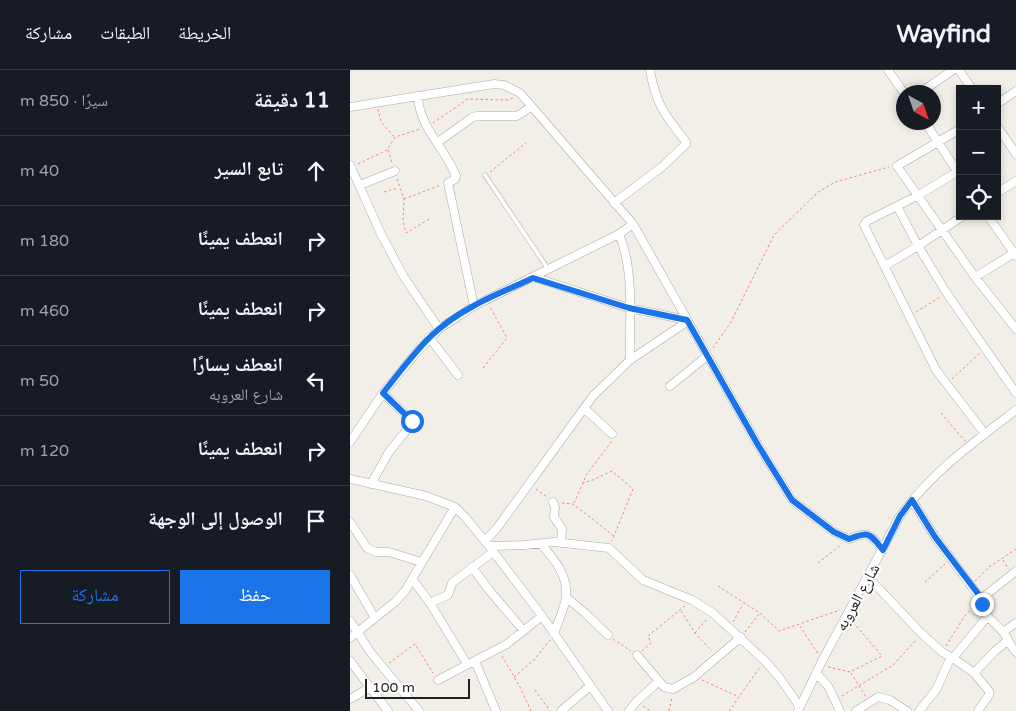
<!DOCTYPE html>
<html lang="ar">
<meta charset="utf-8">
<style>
:root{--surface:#171b24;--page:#20242c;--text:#f1f3f6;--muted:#9ea1a6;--line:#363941;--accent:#1a73e8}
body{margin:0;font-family:"Varela Round","Noto Naskh Arabic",sans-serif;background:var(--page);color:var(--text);direction:rtl}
.controls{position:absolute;right:15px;top:15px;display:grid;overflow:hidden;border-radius:0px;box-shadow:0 2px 8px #0003}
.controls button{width:45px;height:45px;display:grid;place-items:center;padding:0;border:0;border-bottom:1px solid var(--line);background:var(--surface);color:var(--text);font:25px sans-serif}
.compass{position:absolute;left:546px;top:15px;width:45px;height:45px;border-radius:50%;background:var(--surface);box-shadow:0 2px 8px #0003;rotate:140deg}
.scale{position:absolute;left:15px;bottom:12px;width:105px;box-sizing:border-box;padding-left:5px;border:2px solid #222;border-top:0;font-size:14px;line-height:18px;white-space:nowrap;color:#222;-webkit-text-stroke:4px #fff;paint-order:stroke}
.stop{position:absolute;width:15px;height:15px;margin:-11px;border:4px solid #1a73e8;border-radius:50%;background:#fff}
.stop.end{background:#1a73e8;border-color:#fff;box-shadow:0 1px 5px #0008}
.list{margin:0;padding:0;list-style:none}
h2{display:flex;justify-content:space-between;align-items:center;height:65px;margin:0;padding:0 20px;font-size:21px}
h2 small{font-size:16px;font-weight:400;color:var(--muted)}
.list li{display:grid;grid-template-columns:32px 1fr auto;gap:15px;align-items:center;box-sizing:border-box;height:70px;padding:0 20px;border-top:1px solid var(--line)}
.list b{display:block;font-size:19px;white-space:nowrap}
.list p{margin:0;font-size:16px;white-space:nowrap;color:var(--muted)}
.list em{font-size:16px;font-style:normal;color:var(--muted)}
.actions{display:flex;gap:10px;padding:15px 20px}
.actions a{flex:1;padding:11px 0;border:1px solid var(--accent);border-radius:0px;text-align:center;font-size:18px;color:var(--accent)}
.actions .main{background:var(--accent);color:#fff}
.icon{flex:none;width:28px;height:28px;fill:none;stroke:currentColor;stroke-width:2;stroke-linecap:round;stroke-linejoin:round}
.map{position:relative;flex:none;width:666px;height:641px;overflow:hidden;direction:ltr}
header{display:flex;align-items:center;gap:30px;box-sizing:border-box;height:70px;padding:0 25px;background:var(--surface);border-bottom:1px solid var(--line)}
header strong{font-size:24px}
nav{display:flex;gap:28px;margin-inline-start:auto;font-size:18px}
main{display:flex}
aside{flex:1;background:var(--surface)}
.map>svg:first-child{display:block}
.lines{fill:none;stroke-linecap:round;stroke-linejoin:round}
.service-casing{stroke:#a9a9a9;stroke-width:5}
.minor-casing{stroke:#a9a9a9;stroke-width:9}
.path{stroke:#fa8072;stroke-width:1;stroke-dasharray:2.5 2.5;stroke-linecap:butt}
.service{stroke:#fff;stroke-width:4}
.minor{stroke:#fff;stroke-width:8}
.route{stroke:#1a73e8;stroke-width:6}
.labels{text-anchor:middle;stroke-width:4;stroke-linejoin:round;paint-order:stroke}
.street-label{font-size:16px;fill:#222;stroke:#fff}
</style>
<header>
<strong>Wayfind</strong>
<nav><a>الخريطة</a><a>الطبقات</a><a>مشاركة</a></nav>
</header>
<main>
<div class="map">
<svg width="666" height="641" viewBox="0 0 666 641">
<rect width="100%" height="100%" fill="#f2efe9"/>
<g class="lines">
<g class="service-casing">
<path id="service" d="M135,105l63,94"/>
</g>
<g class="minor-casing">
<path id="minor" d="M538,0l16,23
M609,0l13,19
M571,22l32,-22
M68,26c1,32 27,51 38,80l-1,3 -7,4 26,123
M647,34l19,-13
M0,37l144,-23 10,1 16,8 113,131 125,221 34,55 42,32 15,7c21,-8 20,-6 34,11
M575,52l35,54
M647,56l19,28
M610,59l-63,37 78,111 41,52
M88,72l35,-25 4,-1h40l14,-9
M0,95l31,69 23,43 35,52
M607,102l-40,24 -50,25 -3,4 72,145 49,64
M10,115l35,-14
M647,123l19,-12
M264,133l49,-37 23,-22v-2c-21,-27 -30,-37 -36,-72
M547,136l21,40 28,46 70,101
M638,146l28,40
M269,164c16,38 10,84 11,126
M535,196l33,-20 45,-30
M183,207l96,31 58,12
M625,207l41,-25
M79,267l29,38
M320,316l37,-30
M234,338l28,26
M0,372l33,-49 33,-40 23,-24 35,-23 145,-72 14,-10
M0,409l76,17 29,11 10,10 24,29 35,-1 30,-3 55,6 34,32 49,20 21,13 52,48 14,16 21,30
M21,414l18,-32 24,-30 -30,-29
M562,430l23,37 46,62c1,17 12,21 22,33 5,6 7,14 13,20
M203,432l2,5 -1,10 8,12 -1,14
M0,452l17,26 9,4h13l32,10
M135,471l12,-13 96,-132 37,-36 58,-39
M191,474c13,15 27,31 25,52 -1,13 -9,27 -12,38
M139,476l53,70 66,95
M122,497l17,23 34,40
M0,505l25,43
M518,507l53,56 21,19 11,6 21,15 15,18v4l-11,16
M63,510l17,23 37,61
M216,527l19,16 23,22
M631,529l35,-28
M80,533l18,-8 4,-12 41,-31
M0,551l21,32 48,58
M653,562l13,-9
M0,568l45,-36 10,-11 50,-84
M287,585l27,32 9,2 21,-12 47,-40
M603,588l34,-41
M0,591l38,50
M125,591l21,50
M466,603l12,13 12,25
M624,603l21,-22 12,-10
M88,610l69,-36 35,-28
M0,629l21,-12
M211,641l29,-25
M279,641l7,-9 23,-21
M448,641l24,-50 78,-145c31,-43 74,-74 116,-106
M506,641l22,-14 12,3 17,11
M569,641l17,-21 15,-33"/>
</g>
<path class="path" d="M28,39l3,13 13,15
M83,53l35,-24 39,1 6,-2
M38,80l4,13
M8,94l29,-14 8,-13 25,-8
M140,102l36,-29
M47,109l7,20 -1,22 3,12 25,-15
M34,122l14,-4
M54,129l37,-14
M566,242l24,-15
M363,278l18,-26 43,-87 43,-42 18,-11 54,-15
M133,298l24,-30 -17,-31
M602,309l28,-26
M591,343l24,28
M232,413l11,-3 19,-9 21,18 -21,52
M186,419l11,8
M212,433l11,1 41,32
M224,433l13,-29 25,-33
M653,490l5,9
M468,493l23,-18
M625,511l14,-14 27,-18
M575,512l20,-18
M368,516l42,27 19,18 61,-21
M331,541l14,22 17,18
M383,552l10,-18
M450,556l18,28
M395,562l15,-19
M345,563l12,-14
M263,569l18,12
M596,576l18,-29 10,-11
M292,581l9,-8 -3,-7 38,-31
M152,586l18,31 11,24
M39,593l26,-19 18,29
M478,597l22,5 32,-16 -30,-35
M501,603l15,24
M164,607l20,-17 16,-20
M352,610l35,16
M185,620l15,21
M492,626l51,-31 23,-25
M293,636l8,5
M319,641l3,-14
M379,641l31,-44"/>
<use href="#service" class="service"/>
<use href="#minor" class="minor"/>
</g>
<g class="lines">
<path class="route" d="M62,351l-29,-28c15,-19 30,-39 47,-56 28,-28 68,-43 103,-59l96,30 58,12 71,125 34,55 42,32 15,7c21,-8 20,-6 34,11l17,-34 12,-16 23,37 47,62v5"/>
</g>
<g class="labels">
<g class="street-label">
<text transform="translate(507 527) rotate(-61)" y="6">شارع العروبه</text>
</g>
</g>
</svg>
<div class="controls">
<button>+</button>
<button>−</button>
<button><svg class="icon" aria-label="locate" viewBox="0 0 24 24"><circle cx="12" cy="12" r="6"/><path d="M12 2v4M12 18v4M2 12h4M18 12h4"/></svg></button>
</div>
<svg class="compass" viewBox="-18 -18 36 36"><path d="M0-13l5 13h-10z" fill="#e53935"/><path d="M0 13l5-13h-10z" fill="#9ea1a6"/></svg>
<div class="scale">100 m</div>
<div class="stop" style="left:62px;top:351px"></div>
<div class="stop end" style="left:632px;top:534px"></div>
</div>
<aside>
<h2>11 دقيقة<small>سيرًا · 850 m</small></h2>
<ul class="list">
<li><svg class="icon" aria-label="ahead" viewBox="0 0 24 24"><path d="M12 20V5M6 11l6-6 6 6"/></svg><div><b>تابع السير</b></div><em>40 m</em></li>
<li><svg class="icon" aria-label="right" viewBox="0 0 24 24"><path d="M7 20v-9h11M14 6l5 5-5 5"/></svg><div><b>انعطف يمينًا</b></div><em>180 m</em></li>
<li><svg class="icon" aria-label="right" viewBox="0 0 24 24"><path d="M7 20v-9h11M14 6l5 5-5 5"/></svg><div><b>انعطف يمينًا</b></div><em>460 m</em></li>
<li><svg class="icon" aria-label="left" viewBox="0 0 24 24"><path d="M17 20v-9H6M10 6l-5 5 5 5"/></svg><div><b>انعطف يسارًا</b><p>شارع العروبه</p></div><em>50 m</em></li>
<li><svg class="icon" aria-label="right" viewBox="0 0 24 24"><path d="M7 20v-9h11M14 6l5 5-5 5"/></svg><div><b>انعطف يمينًا</b></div><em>120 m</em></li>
<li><svg class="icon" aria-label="arrive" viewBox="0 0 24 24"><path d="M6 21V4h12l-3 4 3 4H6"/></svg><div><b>الوصول إلى الوجهة</b></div></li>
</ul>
<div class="actions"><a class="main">حفظ</a><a>مشاركة</a></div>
</aside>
</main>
